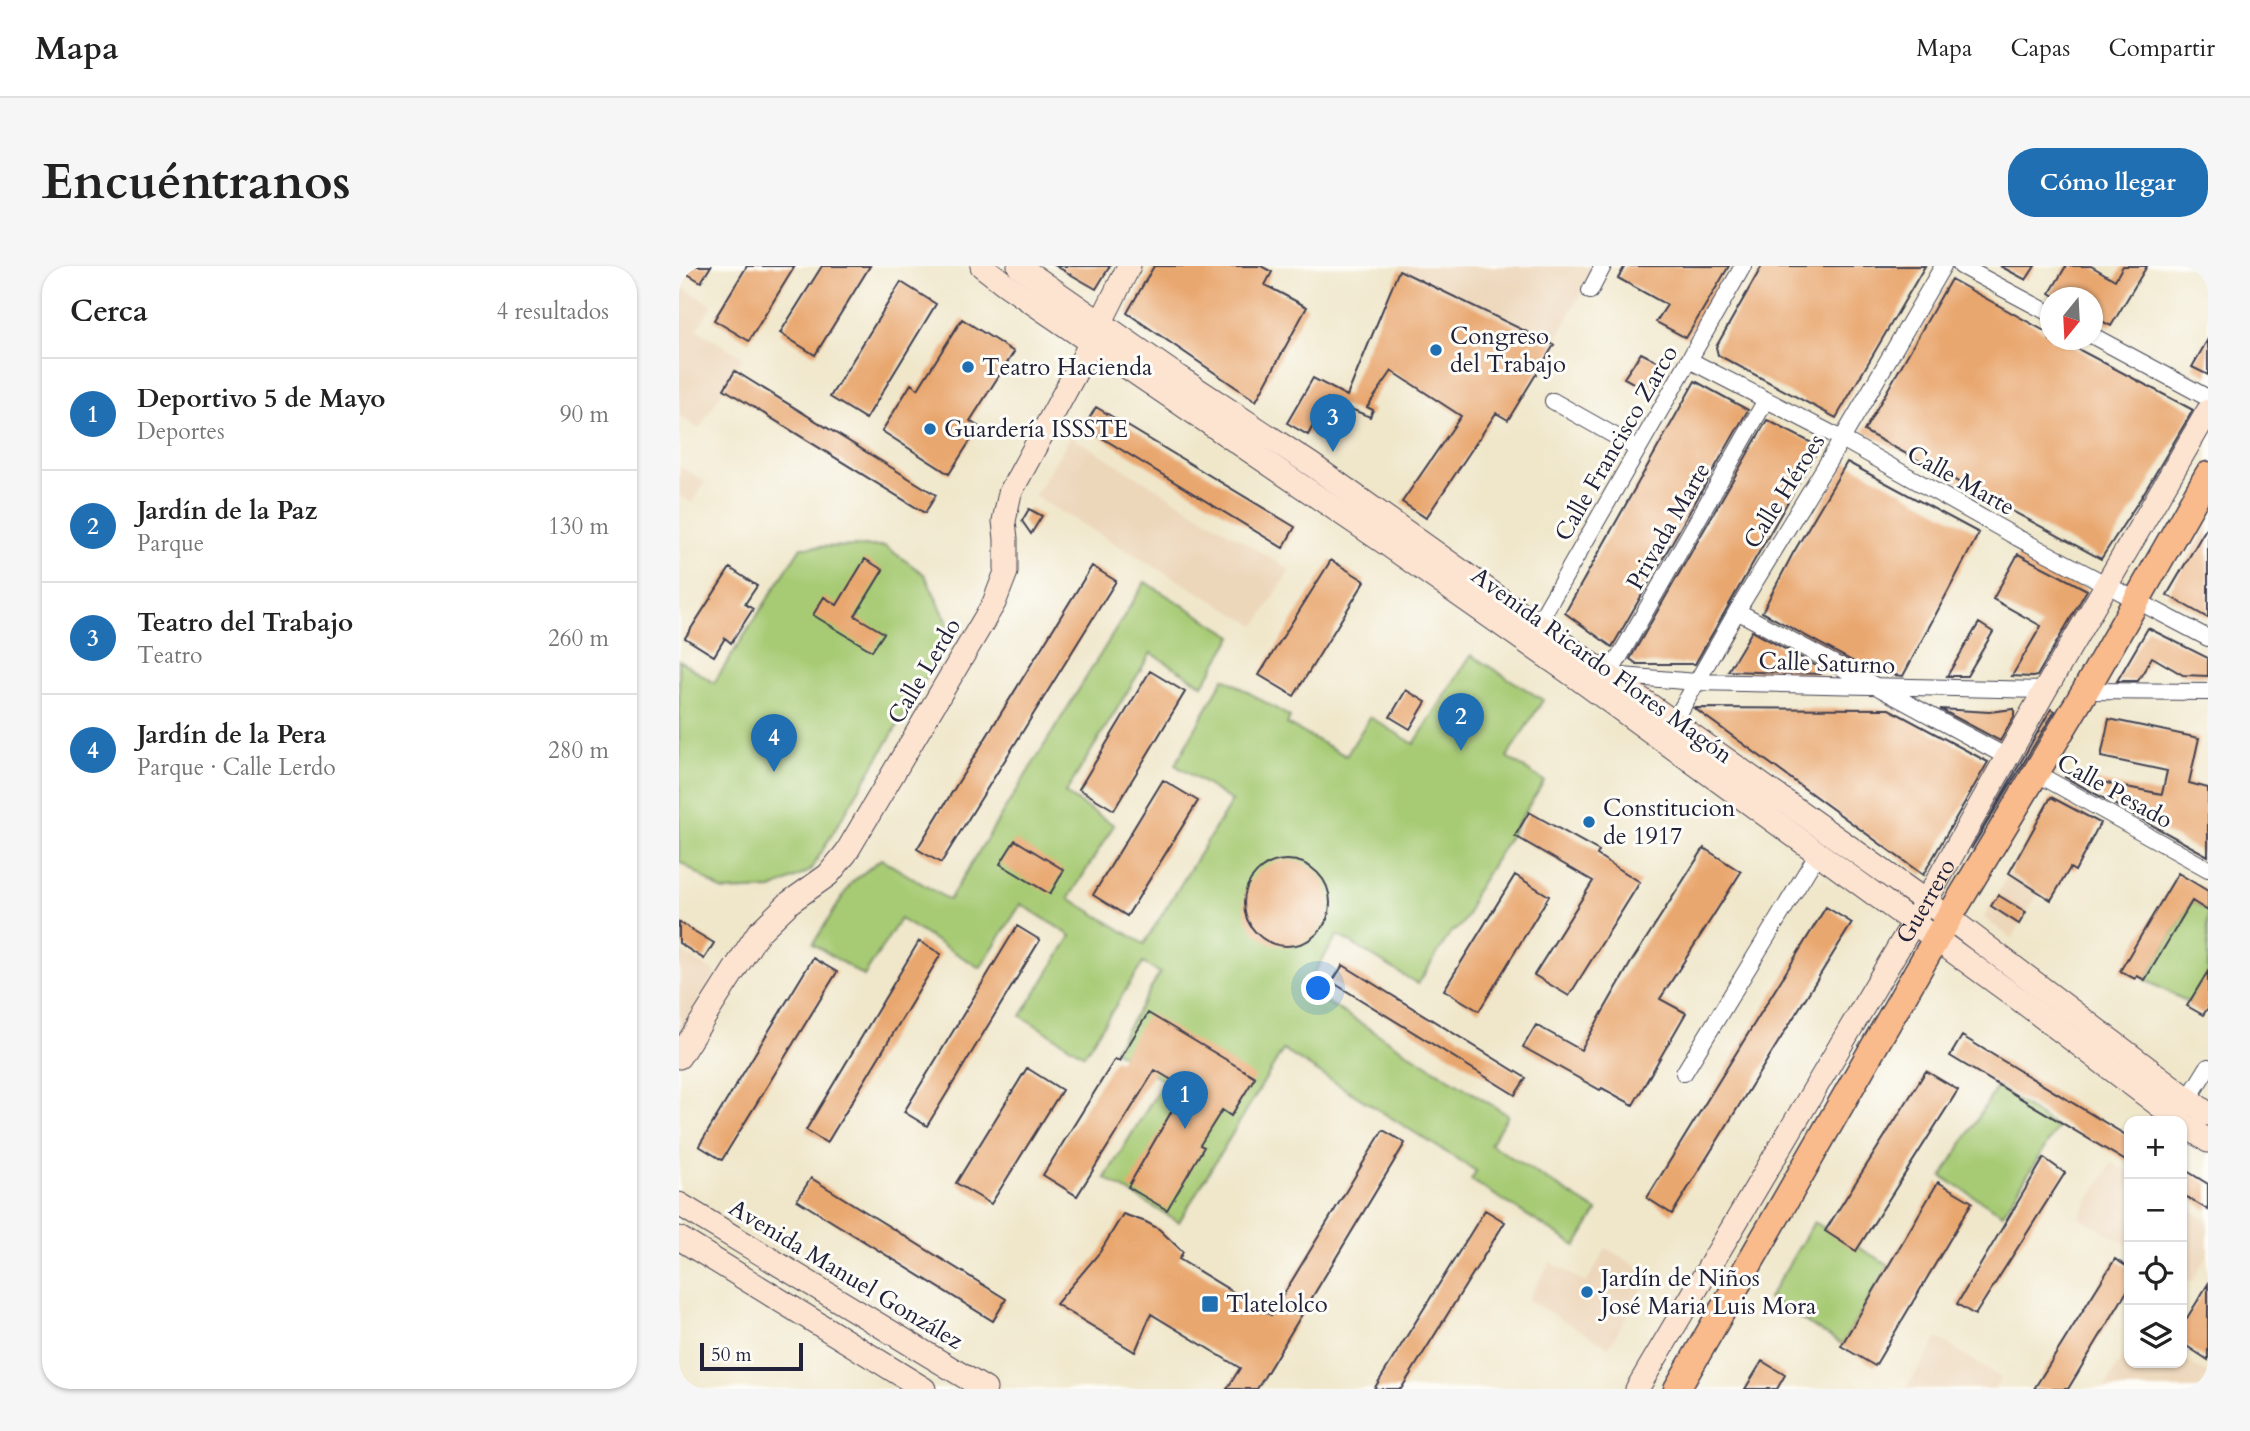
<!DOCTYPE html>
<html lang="es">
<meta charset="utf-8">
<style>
:root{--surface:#fff;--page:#f6f6f6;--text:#222;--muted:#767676;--line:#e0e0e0;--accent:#1f6fb2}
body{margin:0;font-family:Cardo,serif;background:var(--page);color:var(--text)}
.controls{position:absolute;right:21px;bottom:21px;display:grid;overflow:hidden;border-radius:14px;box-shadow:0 2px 5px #0004}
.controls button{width:63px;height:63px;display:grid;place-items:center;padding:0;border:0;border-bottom:2px solid var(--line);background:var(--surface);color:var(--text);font:35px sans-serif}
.compass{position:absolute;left:1361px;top:21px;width:63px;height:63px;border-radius:50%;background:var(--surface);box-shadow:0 2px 5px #0004;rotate:198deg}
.scale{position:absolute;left:21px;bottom:18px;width:103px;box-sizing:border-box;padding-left:7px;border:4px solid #22223b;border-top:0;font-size:19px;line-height:24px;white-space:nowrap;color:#22223b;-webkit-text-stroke:5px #fdfcf7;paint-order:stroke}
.you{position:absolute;left:640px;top:723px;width:24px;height:24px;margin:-18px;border:5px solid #fff;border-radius:50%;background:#1a73e8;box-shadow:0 0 0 10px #1a73e833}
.badge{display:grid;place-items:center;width:46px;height:46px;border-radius:50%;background:var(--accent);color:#fff;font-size:23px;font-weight:700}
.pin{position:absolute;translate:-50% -58px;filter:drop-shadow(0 2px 4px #0008)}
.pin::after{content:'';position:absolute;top:37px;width:24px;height:21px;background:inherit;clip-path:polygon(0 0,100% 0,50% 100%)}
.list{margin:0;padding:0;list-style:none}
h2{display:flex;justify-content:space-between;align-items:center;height:91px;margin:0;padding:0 28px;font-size:30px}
h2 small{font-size:23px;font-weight:400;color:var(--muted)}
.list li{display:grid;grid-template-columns:46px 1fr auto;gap:21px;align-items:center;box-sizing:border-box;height:112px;padding:0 28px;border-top:2px solid var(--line)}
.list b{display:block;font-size:26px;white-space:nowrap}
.list p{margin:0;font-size:23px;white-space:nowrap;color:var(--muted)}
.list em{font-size:23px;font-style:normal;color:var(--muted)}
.icon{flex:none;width:38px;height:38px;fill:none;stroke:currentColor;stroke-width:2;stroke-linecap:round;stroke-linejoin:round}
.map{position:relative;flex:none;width:1529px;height:1123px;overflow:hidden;border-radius:28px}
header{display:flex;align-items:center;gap:42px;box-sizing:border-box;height:98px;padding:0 35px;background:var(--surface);border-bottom:2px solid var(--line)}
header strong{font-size:33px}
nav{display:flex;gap:38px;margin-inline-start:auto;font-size:24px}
.intro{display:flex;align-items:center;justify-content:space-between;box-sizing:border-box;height:168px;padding:0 42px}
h1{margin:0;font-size:49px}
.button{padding:18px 32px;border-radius:28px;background:var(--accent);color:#fff;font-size:24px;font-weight:700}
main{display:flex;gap:42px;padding:0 42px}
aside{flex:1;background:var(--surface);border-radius:28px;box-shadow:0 2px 5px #0004}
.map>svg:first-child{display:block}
.built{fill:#edd7bb}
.green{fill:#a7cb74;stroke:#647658;stroke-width:2}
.building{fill:#e9a770}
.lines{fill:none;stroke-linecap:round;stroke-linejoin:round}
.street-casing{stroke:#414051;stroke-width:18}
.secondary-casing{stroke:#414051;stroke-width:25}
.primary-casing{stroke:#414051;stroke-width:29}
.street{stroke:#fff;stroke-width:16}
.secondary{stroke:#fde4d1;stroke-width:23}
.primary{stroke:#fabb8c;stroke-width:26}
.poi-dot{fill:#1f6fb2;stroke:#fdfcf7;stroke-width:2.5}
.labels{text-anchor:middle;stroke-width:6;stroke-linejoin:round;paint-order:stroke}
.poi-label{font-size:24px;fill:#22223b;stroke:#fdfcf7;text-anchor:start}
.street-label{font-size:24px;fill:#22223b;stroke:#fdfcf7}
</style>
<header>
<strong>Mapa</strong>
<nav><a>Mapa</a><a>Capas</a><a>Compartir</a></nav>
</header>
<div class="intro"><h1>Encuéntranos</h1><a class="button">Cómo llegar</a></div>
<main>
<aside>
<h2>Cerca<small>4 resultados</small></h2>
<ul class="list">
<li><span class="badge">1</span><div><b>Deportivo 5 de Mayo</b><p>Deportes</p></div><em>90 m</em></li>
<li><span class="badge">2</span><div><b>Jardín de la Paz</b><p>Parque</p></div><em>130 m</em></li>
<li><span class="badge">3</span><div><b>Teatro del Trabajo</b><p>Teatro</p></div><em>260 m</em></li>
<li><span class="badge">4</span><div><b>Jardín de la Pera</b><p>Parque · Calle Lerdo</p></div><em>280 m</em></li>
</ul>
</aside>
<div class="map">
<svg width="1529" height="1123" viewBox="0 0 1529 1123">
<rect width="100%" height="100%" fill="#fdfcf7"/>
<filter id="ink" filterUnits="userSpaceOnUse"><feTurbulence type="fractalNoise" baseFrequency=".0143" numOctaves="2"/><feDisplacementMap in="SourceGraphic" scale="14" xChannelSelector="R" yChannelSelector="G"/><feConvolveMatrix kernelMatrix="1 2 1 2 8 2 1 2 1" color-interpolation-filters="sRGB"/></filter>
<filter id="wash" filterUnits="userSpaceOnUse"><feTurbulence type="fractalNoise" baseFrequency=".00686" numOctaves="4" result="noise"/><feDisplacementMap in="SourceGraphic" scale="28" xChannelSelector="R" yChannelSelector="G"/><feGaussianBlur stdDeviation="1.57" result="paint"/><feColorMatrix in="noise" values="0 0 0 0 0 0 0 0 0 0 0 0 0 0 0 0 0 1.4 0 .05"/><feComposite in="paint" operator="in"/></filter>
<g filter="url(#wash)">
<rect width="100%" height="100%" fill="#f0e7cb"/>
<path class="built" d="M722,0h194l-41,79 -155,-75z
M0,19l33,20 -15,25 46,27 -44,72 -20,-13z
M392,170l219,134 -34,56 -222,-130z
M0,200l26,16 -13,21 -13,-8z
M1330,607l30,19 -27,47 -28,-21z
M0,685l37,22 -37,60z
M1433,897l17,10v73l-50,-29z
M1503,939l26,16v33l-16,28 -10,-6z
M927,982l45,26 -42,73 -81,-47 22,-38 36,21z
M1259,1072l63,40 -7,11h-85l-2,-2z
M1450,1080v17h53v-5l26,16 -9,15h-95z"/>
<path class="green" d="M206,280l40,29 23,48v12l-5,15 -133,221 -38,18 -49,2 -44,-30v-201l35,23 87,-136z
M466,316l88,54 -30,49 -52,-32 -86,141 49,31 -45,73 75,46 88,-143 -57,-36 49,-87 66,39 -3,7 59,32 24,-39 44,27 57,-89 72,45 -36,57 37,24 -71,115c-3,14 -8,31 -22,36l-33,52 -80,-49 -34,53 204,127 -18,29 107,67 -21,35 -105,-66 5,-9 -193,-121 -104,172 -74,-44 59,-97 -50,-31 46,-77 -17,-10 -59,92 -63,-39 50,-80 -50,-32 -41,64 -80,-49 -36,57 -51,-32 39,-62 29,-23 68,41z
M1513,635l16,10v61l-18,31 -45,-23z
M1318,821l60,41 -54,86 -61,-37z
M1135,956l75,43 -47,79 -74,-45z"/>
<g id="blocks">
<path class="building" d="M0,0h32l-10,16 -22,-13z
M68,0h48l-46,75 -35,-21z
M143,0h48l-55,89 -35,-22z
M377,0h54l-14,23z
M475,0h107l11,6 -7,13 42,22 -51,94 -129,-88z
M946,0h104l-43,72 -30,-16 11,-17 -49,-27z
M1083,0h163l-89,152 -118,-63 -2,-8z
M1321,0h35l-9,14z
M1387,0h25l24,14 8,-14h24l-36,60 -19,-10v-18h-34l-8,-5z
M720,4l155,75 -46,75 -12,-7 -70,105 -24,-16 59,-86 -69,-45 -25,36 6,3 -3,7 -43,-18 -19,36 -21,-12 26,-45 34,18z
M1272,13l99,55v6h11l132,70 -51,86 -41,63 -237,-128z
M222,16l35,22 -70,115 -36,-22z
M283,53l52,33 -44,69 9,6 -30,47 -67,-43 29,-47 7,5z
M1529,73v36l-16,-8z
M962,87l28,14 -16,27 -29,-16z
M56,105l201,124 -11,18 -201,-124z
M1016,115l53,29 -136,237 -47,-34z
M417,141l199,120 -12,21 -199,-121z
M1088,154l47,24 3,7 -122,213h-58l-7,-5z
M1168,196l132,71 -76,143 -29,-3 -112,-61 30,-57z
M350,243l13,7 -11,18 -9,-13z
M1529,259v93l-41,-23z
M1339,288l69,36 -50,86 -5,1 -20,-1 29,-50 -48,-27z
M186,293l18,11 -28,46 29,17 -12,18 -59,-36 11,-18 13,8z
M652,294l34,21 -71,115 -35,-21z
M413,300l24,15 -175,282 -24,-14z
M51,302l27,18 -12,18 8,5 -22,34 -6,-5 -11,18 -29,-18z
M1300,357l14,9 -26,44h-20z
M1469,362l60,30v18l-25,-1 -31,-18 -14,24h-21z
M1073,365l72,39 -3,4 -93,-3z
M471,405l35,21 -71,118 -35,-21z
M727,424l20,12 -16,27 -20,-12z
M1015,442l195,1 99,53 -65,113z
M1261,443l49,3 25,-3v8l-14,24z
M1372,443l4,2 -84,138z
M1430,453l90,19 -10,45 19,5v68l-143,-79 1,-2 96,19 5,-23 -66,-14z
M484,514l35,21 -71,115 -34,-21z
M1372,531l49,26 -25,48 -5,-3 -19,32 -42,-27z
M850,546l70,39 -2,4 43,27 -71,114 -35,-21 59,-94 -78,-45z
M336,574l49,30 -14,24 -50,-30z
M1025,582l37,24 -81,127 26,14 -53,92 -31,-17 -2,2 -77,-43 13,-22 45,25 49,-86z
M565 637a43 43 0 1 1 86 0a43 43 0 1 1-86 0Z
M1499,607l30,18v20l-16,-10 -47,79 -8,-4 -2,3 -15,-8z
M836,609l34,21 -70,115 -35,-21z
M1319,629l28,17 -7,12 -28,-18z
M1147,641l26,16 -180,291 -25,-16z
M0,656l35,21 -10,16 -25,-16z
M338,660l23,14 -113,186 -23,-14z
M240,675l22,13 -114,189 -21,-13z
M134,692l24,14 -115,188 -23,-14z
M664,699l183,113 -11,17 -183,-113z
M1529,705v37l-5,7 -16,-9z
M469,747l107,64 -24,39 -9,-6 -22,35 4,2 -37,63 -39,-23 57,-99 -30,-18 -78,126 -34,-21 72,-116 4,2z
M1283,770l167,101v26l-179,-107z
M348,802l35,22 -71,114 -35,-21z
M1247,805l32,19 -102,161 -31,-20z
M704,864l22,13 -148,246h-30l13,-21 -89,-54 -16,38 -79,-48 44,-52 23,-38 23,8 13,7 24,23 -4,7 92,56z
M1365,892l21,15 -90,142 -18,-11z
M1503,902l26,16v26l-26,-16z
M132,912l195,121 -13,22 -196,-121z
M1259,916l34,20 -97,164 -34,-20z
M806,944l20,12 -104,167h-27z
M1436,993l14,9v20l-61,101h-34z
M1529,1018v76l-26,-17v-17z
M1083,1095l23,14 -8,14h-32z"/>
</g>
</g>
<g filter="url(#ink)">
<use href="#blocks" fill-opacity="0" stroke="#414051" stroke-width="2"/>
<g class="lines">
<g class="street-casing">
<path id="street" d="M1282,0l90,48
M911,25l13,-25
M1414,70l115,62
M1012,95l151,78 176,99 190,100
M1087,134l-157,275 88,7 348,8
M874,135l85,48
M1058,345l270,146
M853,368l211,-368
M1406,425l123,1
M991,463l67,-118 105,-172 101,-173
M1357,507l172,96
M1005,807l134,-220
M1505,840l24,-39"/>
</g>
<g class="secondary-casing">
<g id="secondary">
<path d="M303,0l23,18 383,261 188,132 448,326 156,118"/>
<path d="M340,0l155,108 138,91 637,453 259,196"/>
<path d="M0,791l79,-124 32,-31 38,-27 18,-22 148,-250 12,-31v-33l-2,-18 6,-28 69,-127 50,-100"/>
<path d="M1503,857l26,18"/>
<path d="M0,938l306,185"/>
<path d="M0,972l245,151"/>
<path id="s1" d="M958,1123l289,-488 119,-211 163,-279"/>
</g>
</g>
<g class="primary-casing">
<path id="primary" d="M998,1123l259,-450 149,-248 123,-216"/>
</g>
<use href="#street" class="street"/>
<use href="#secondary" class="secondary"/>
<use href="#primary" class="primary"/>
</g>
</g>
<g class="poi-dot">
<circle cx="757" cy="84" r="7"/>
<circle cx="289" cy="101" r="7"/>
<circle cx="251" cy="163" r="7"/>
<circle cx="910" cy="556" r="7"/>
<circle cx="908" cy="1026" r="7"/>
<rect x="522" y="1029" width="18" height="18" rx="3.5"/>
</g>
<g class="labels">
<g class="poi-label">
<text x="771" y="78">Congreso<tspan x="771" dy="28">del Trabajo</tspan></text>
<text x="303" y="109">Teatro Hacienda</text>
<text x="265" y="171">Guardería ISSSTE</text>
<text x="924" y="550">Constitucion<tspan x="924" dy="28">de 1917</tspan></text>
<text x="922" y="1020">Jardín de Niños<tspan x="922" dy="28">José Maria Luis Mora</tspan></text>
<text x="547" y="1046">Tlatelolco</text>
</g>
<g class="street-label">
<text transform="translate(937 177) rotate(-60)" y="8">Calle Francisco Zarco</text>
<text transform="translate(1282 214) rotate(29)" y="8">Calle Marte</text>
<text transform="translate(1105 225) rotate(-58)" y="8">Calle Héroes</text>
<text transform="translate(989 260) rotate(-60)" y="8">Privada Marte</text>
<text transform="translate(1148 397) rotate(2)" y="8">Calle Saturno</text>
<text transform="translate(923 399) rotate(36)" y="8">Avenida Ricardo Flores Magón</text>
<text transform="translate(245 405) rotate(-59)" y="8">Calle Lerdo</text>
<text transform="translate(1436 525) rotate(29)" y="8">Calle Pesado</text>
<text dy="8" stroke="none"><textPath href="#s1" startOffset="567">Guerrero</textPath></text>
<text transform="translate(167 1008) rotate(31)" y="8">Avenida Manuel González</text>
</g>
</g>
</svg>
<div class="controls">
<button>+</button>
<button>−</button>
<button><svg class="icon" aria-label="locate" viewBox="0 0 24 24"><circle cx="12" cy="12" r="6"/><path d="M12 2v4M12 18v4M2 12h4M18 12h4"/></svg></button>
<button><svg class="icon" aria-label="layers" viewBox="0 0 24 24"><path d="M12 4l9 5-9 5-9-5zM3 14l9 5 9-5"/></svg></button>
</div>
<svg class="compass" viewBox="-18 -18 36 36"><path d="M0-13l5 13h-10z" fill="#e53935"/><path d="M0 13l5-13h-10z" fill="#767676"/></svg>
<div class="scale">50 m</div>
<div class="you"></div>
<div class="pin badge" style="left:506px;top:863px">1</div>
<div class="pin badge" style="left:782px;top:485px">2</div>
<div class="pin badge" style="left:654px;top:186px">3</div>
<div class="pin badge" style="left:95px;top:506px">4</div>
</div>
</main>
